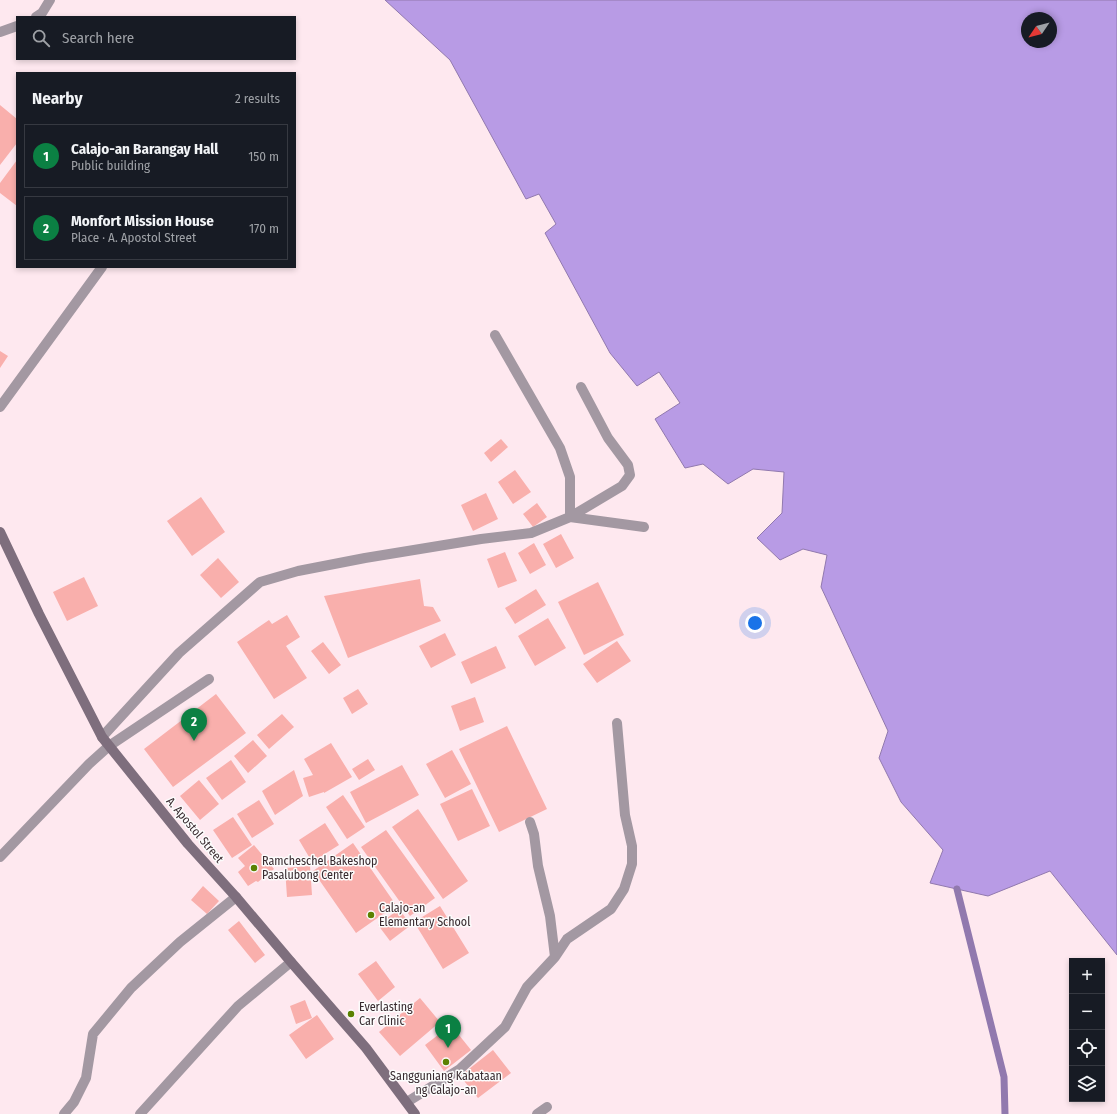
<!DOCTYPE html>
<meta charset="utf-8">
<style>
:root{--surface:#171b24;--page:#242831;--text:#f1f3f6;--muted:#9ea1a6;--line:#363941;--accent:#0b8043}
body{margin:0;font-family:"Fira Sans Condensed",sans-serif;background:var(--page);color:var(--text)}
.controls{position:absolute;right:12px;bottom:12px;display:grid;overflow:hidden;border-radius:0px;box-shadow:0 2px 6px #0003}
.controls button{width:36px;height:36px;display:grid;place-items:center;padding:0;border:0;border-bottom:1px solid var(--line);background:var(--surface);color:var(--text);font:20px sans-serif}
.compass{position:absolute;left:1021px;top:12px;width:36px;height:36px;border-radius:50%;background:var(--surface);box-shadow:0 2px 6px #0003;rotate:235deg}
.you{position:absolute;left:755px;top:623px;width:14px;height:14px;margin:-10px;border:3px solid #fff;border-radius:50%;background:#1a73e8;box-shadow:0 0 0 6px #1a73e833}
.badge{display:grid;place-items:center;width:26px;height:26px;border-radius:50%;background:var(--accent);color:#fff;font-size:13px;font-weight:700}
.pin{position:absolute;translate:-50% -33px;filter:drop-shadow(0 1px 2px #0008)}
.pin::after{content:'';position:absolute;top:21px;width:14px;height:12px;background:inherit;clip-path:polygon(0 0,100% 0,50% 100%)}
.list{margin:0;padding:0;list-style:none}
h2{display:flex;justify-content:space-between;align-items:center;height:52px;margin:0;padding:0 16px;font-size:17px}
h2 small{font-size:13px;font-weight:400;color:var(--muted)}
.list li{display:grid;grid-template-columns:26px 1fr auto;gap:12px;align-items:center;box-sizing:border-box;height:64px;margin:0 8px 8px;padding:0 8px;border:1px solid var(--line);border-radius:0px}
.list b{display:block;font-size:15px;white-space:nowrap}
.list p{margin:0;font-size:13px;white-space:nowrap;color:var(--muted)}
.list em{font-size:13px;font-style:normal;color:var(--muted)}
.icon{flex:none;width:22px;height:22px;fill:none;stroke:currentColor;stroke-width:2;stroke-linecap:round;stroke-linejoin:round}
.map{position:relative;flex:none;width:1117px;height:1114px;overflow:hidden}
.search{position:absolute;background:var(--surface);box-shadow:0 2px 6px #0003;left:16px;top:16px;width:280px;height:44px;display:flex;align-items:center;gap:10px;box-sizing:border-box;padding:0 14px;border-radius:0px;color:var(--muted);font-size:15px}
.panel{position:absolute;background:var(--surface);box-shadow:0 2px 6px #0003;left:16px;top:72px;width:280px;height:196px;border-radius:0px}
.map>svg:first-child{display:block}
.water{fill:#b89be5;stroke:#9179ae;fill-rule:evenodd}
.lines{fill:none;stroke-linecap:round;stroke-linejoin:round}
.stream{stroke:#9179ae;stroke-width:7}
.building{fill:#f9afac}
.lane{stroke:#a398a2;stroke-width:10}
.street{stroke:#a398a2;stroke-width:10}
.secondary{stroke:#7e6e7d;stroke-width:10}
.poi-dot{fill:#5b8100;stroke:#fcfcfc;stroke-width:1.5}
.labels{text-anchor:middle;stroke-width:3;stroke-linejoin:round;paint-order:stroke}
.street-label{font-size:12px;fill:#37292e;stroke:#fcfcfc}
.poi-label{font-size:12px;fill:#37292e;stroke:#fcfcfc;text-anchor:start}
</style>
<div class="map">
<svg width="1117" height="1114" viewBox="0 0 1117 1114">
<rect width="100%" height="100%" fill="#fee8ef"/>
<path class="water" d="M385,0h732v955l-67,-84 -62,25 -58,-13 13,-33 -42,-48 -22,-44 9,-27 -67,-144 6,-32 -24,-6 -23,11 -23,-22 25,-25 2,-41 -31,-3 -25,15 -25,-20 -18,4 -30,-49 25,-16 -21,-31 -22,14 -27,-33 -65,-120 11,-9 -17,-30 -13,5 -76,-139zM1027,18h24v24h-24z"/>
<g class="lines">
<path class="stream" d="M957,889l47,188 1,37"/>
</g>
<path class="building" d="M0,105l17,14v24l-17,22z
M17,160v46l-17,-13v-10z
M0,351l8,5 -8,12z
M501,439l7,8 -17,15 -7,-9z
M515,470l16,22 -18,12 -15,-22z
M486,493l12,26 -25,12 -12,-26z
M201,497l24,35 -33,24 -25,-35z
M537,503l10,14 -14,10 -10,-13z
M561,534l13,24 -18,10 -13,-24z
M534,543l12,22 -16,9 -12,-21z
M505,552l12,29 -19,7 -11,-29z
M218,558l21,24 -18,16 -21,-23z
M84,577l14,29 -31,15 -14,-29z
M420,579l4,27 9,1 8,14 -93,37 -24,-62z
M598,582l26,53 -40,20 -26,-53z
M536,589l10,16 -31,19 -10,-16z
M287,615l13,22 -14,9 21,32 -33,21 -37,-57 32,-22 3,4z
M548,618l18,30 -31,18 -17,-30z
M445,633l11,22 -25,13 -12,-22z
M617,641l14,20 -34,22 -14,-19z
M323,642l18,23 -12,9 -18,-23z
M496,646l10,22 -35,16 -10,-22z
M358,689l10,15 -16,10 -9,-16z
M216,694l30,39 -73,54 -29,-38z
M475,697l9,25 -24,9 -9,-25z
M282,714l12,13 -25,22 -12,-14z
M507,726l40,83 -48,23 -40,-83z
M253,740l14,16 -19,17 -14,-17z
M331,743l21,34 -28,16v-1l-15,5 -6,-19 10,-3 -9,-16z
M452,750l19,34 -26,14 -19,-34z
M368,759l7,11 -16,10 -7,-11z
M231,760l15,22 -24,18 -16,-22z
M402,765l17,30 -53,28 -16,-31z
M294,770l9,26 -28,19 -13,-24z
M199,780l20,24 -19,16 -20,-24z
M472,789l18,37 -32,15 -18,-37z
M343,795l22,32 -18,12 -21,-32z
M259,800l15,24 -22,14 -15,-24z
M418,809l50,72 -25,18 -51,-72z
M233,817l19,28 -20,13 -19,-28z
M325,823l14,22 -27,17 -13,-22z
M386,830l49,68 -25,18 -49,-69z
M353,843l43,62 -40,28 -43,-62z
M254,845l20,24 -16,13 -2,-1 -8,5 -10,-14 7,-6 -7,-8z
M310,866l2,29 -25,2 -2,-29z
M203,886l16,15 -12,13 -16,-14z
M440,906l29,47 -26,16 -29,-47z
M399,909l12,16 -21,16 -12,-16z
M239,921l26,34 -10,8 -27,-33z
M376,961l19,26 -17,14 -20,-27z
M420,998l20,24 -40,34 -21,-24z
M305,1000l7,18 -16,6 -6,-18z
M317,1015l17,24 -28,20 -17,-24z
M451,1025l20,25 -27,21 -19,-26z
M493,1050l18,23 -33,25 -18,-22z"/>
<g class="lines">
<path class="lane" d="M36,17l6,-4 8,-13
M0,32l17,-6
M0,857l89,-93 20,-18 100,-67"/>
<path class="street" d="M495,335l65,113 10,29v40
M0,407l102,-140
M570,517l52,-31 8,-11 -2,-10 -20,-27 -27,-51
M102,737l77,-84 81,-71 38,-11 67,-13 116,-19 50,-6 39,-16 74,10
M530,822l4,12 4,32 12,50 5,41
M407,1102l53,-33 45,-42 22,-40 28,-30 12,-18 44,-30 13,-20 8,-25v-18l-7,-31 -8,-92
M64,1114l10,-12 12,-24 7,-44 38,-46 49,-46 56,-45
M140,1114l98,-108 53,-44
M537,1114l10,-7"/>
<path class="secondary" d="M0,532l39,82 63,123 86,107 48,53 55,65 75,86 49,66"/>
</g>
<g class="poi-dot">
<circle cx="254" cy="868" r="4"/>
<circle cx="371" cy="915" r="4"/>
<circle cx="351" cy="1014" r="4"/>
<circle cx="446" cy="1062" r="4"/>
</g>
<g class="labels">
<g class="street-label">
<text transform="translate(195 830) rotate(50)" y="4">A. Apostol Street</text>
</g>
<g class="poi-label">
<text x="262" y="865">Ramcheschel Bakeshop<tspan x="262" dy="14">Pasalubong Center</tspan></text>
<text x="379" y="912">Calajo-an<tspan x="379" dy="14">Elementary School</tspan></text>
<text x="359" y="1011">Everlasting<tspan x="359" dy="14">Car Clinic</tspan></text>
<text x="446" y="1080" text-anchor="middle">Sangguniang Kabataan<tspan x="446" dy="14">ng Calajo-an</tspan></text>
</g>
</g>
</svg>
<div class="controls">
<button>+</button>
<button>−</button>
<button><svg class="icon" aria-label="locate" viewBox="0 0 24 24"><circle cx="12" cy="12" r="6"/><path d="M12 2v4M12 18v4M2 12h4M18 12h4"/></svg></button>
<button><svg class="icon" aria-label="layers" viewBox="0 0 24 24"><path d="M12 4l9 5-9 5-9-5zM3 14l9 5 9-5"/></svg></button>
</div>
<svg class="compass" viewBox="-18 -18 36 36"><path d="M0-13l5 13h-10z" fill="#e53935"/><path d="M0 13l5-13h-10z" fill="#9ea1a6"/></svg>
<div class="you"></div>
<div class="pin badge" style="left:448px;top:1048px">1</div>
<div class="pin badge" style="left:194px;top:741px">2</div>
<div class="search"><svg class="icon" aria-label="search" viewBox="0 0 24 24"><circle cx="10" cy="10" r="6"/><path d="M15 15l6 6"/></svg>Search here</div>
<section class="panel">
<h2>Nearby<small>2 results</small></h2>
<ul class="list">
<li><span class="badge">1</span><div><b>Calajo-an Barangay Hall</b><p>Public building</p></div><em>150 m</em></li>
<li><span class="badge">2</span><div><b>Monfort Mission House</b><p>Place · A. Apostol Street</p></div><em>170 m</em></li>
</ul>
</section>
</div>
